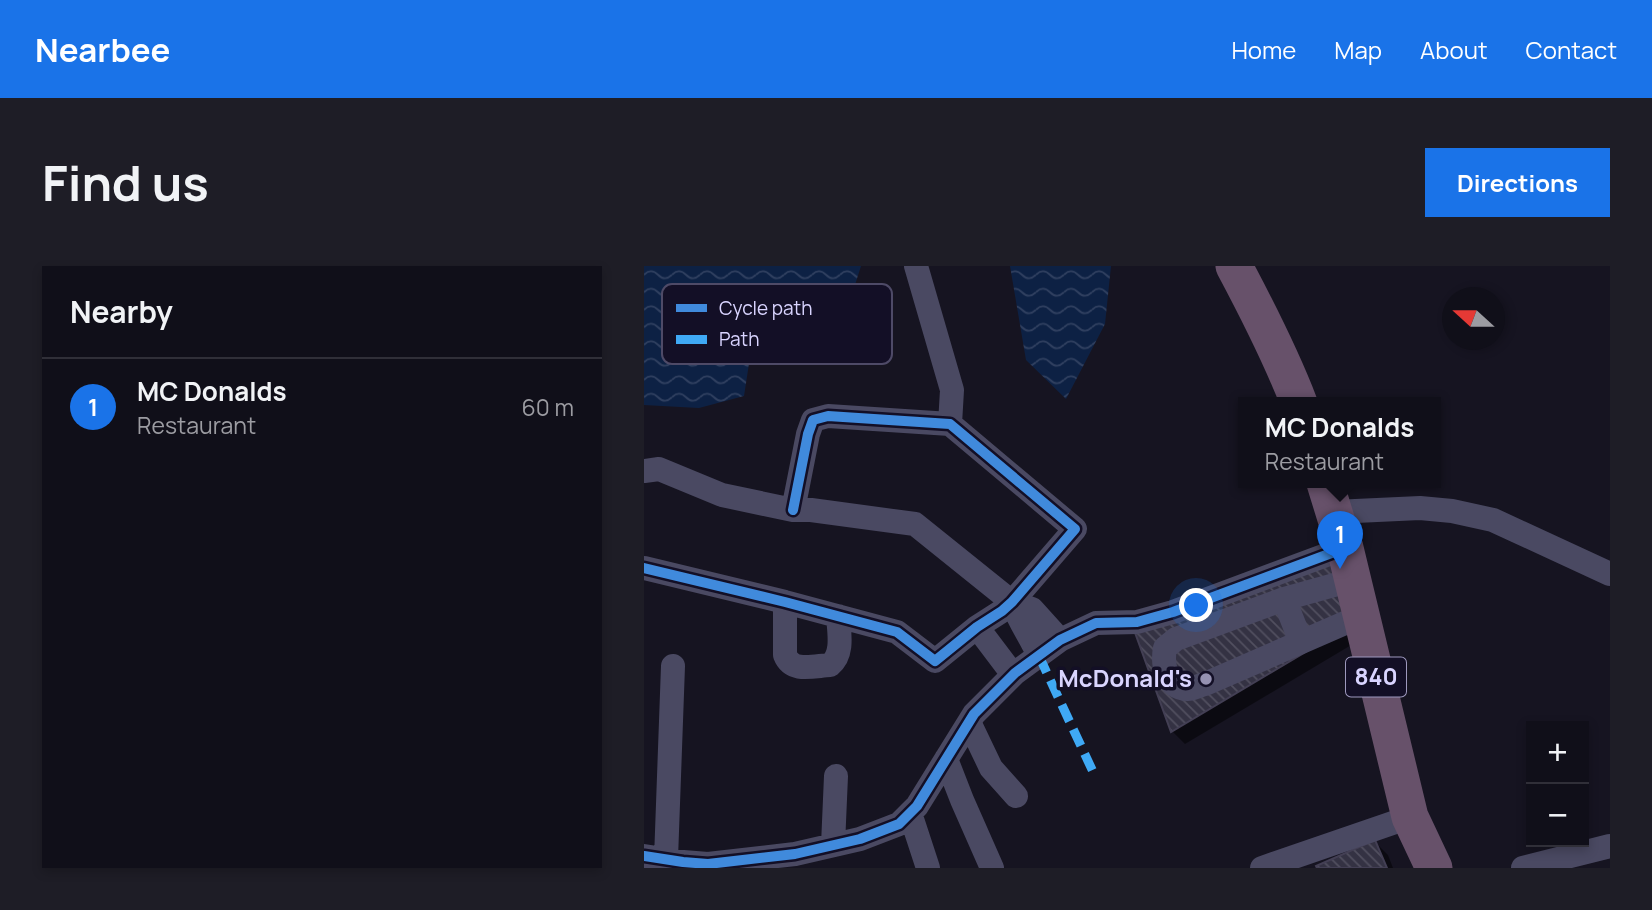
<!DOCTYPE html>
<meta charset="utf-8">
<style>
:root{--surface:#100f19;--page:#1e1d26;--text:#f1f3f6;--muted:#9c9ca2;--line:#302f38;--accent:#1a73e8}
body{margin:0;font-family:Manrope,sans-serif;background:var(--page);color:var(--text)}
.controls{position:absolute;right:21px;bottom:21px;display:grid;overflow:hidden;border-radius:0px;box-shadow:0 4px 10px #0003}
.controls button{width:63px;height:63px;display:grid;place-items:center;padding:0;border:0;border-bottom:2px solid var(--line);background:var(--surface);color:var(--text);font:35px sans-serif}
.compass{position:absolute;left:798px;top:21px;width:63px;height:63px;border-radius:50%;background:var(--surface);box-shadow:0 4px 10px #0003;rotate:291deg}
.you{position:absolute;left:553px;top:340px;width:24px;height:24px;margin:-18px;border:5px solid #fff;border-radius:50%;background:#1a73e8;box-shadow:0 0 0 10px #1a73e833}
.badge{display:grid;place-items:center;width:46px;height:46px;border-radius:50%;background:var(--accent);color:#fff;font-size:23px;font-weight:700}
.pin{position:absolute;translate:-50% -58px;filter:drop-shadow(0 2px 4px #0008)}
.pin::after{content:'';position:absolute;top:37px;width:24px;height:21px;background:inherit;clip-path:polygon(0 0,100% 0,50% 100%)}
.popup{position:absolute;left:594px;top:131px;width:203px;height:91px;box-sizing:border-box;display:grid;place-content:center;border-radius:0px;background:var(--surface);filter:drop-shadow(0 2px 5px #0005);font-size:23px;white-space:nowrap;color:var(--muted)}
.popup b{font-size:26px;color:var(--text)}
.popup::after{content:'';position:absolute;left:50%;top:100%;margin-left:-14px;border:14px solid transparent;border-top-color:var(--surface)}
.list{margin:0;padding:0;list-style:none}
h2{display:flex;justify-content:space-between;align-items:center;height:91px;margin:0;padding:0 28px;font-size:30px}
h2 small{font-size:23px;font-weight:400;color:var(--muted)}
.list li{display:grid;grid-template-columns:46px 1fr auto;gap:21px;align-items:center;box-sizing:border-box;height:98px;padding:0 28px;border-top:2px solid var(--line)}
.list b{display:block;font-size:26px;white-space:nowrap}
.list p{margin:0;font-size:23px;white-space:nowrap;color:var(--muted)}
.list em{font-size:23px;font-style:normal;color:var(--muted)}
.map{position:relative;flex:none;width:966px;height:602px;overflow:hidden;border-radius:0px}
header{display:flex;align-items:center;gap:42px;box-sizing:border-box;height:98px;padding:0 35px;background:var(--accent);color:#fff}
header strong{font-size:33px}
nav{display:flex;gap:38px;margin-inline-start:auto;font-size:24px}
.intro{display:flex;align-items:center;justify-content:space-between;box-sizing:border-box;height:168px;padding:0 42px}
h1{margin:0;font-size:49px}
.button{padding:18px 32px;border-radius:0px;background:var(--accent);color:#fff;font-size:24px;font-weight:700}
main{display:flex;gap:42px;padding:0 42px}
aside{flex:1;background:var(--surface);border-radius:0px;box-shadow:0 4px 10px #0003}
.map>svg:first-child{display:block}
.water{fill:url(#water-waves)}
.shadow{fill:#0007}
.building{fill:url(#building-back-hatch);stroke:#433f54;stroke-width:2}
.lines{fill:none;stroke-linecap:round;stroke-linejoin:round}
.minor{stroke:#4a4962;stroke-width:24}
.highway{stroke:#67516a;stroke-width:37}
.quiet{stroke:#3fa9f5;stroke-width:9;stroke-dasharray:18 9;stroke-linecap:butt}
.cycleway-casing{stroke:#130f26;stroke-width:15}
.cycleway{stroke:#408adc;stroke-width:10}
.poi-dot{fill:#9591b1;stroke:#130f26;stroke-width:2.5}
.labels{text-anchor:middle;stroke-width:7;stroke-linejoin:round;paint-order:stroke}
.shield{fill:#130f26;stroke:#9e99be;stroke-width:2}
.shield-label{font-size:23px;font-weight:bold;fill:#d9d4ff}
.poi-label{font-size:24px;font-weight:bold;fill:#d9d4ff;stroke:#130f26;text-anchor:end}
.key{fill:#130f26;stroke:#4e4a67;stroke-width:2}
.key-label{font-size:19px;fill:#d9d4ff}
</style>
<header>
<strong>Nearbee</strong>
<nav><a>Home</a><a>Map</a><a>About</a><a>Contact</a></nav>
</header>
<div class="intro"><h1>Find us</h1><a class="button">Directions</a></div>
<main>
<aside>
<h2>Nearby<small></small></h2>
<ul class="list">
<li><span class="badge">1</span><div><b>MC Donalds</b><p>Restaurant</p></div><em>60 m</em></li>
</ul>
</aside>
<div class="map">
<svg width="966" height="602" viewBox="0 0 966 602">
<defs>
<pattern id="water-waves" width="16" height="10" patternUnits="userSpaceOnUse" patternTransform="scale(1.75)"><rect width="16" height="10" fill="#0d2144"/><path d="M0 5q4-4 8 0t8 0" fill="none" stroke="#304060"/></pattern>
<pattern id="building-back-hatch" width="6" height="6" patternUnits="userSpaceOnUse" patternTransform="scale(1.75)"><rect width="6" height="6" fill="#343243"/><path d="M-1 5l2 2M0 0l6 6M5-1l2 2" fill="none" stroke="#514f5f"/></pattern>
</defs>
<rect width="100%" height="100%" fill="#161421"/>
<path class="water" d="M0,0h217l-15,47 -31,7 -61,11 -10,65 -45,12 -55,-3z
M366,0h101l-6,58 -39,75 -40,-39z"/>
<path class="shadow" d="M693,292l26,80 -178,106 -13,-13z
M731,576l13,13 5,13h-74z"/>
<path class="building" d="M693,290l14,69 -180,107 -38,-105z
M731,574l12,28h-70l-1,-2z"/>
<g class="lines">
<path class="minor" d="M272,0l36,124 -2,34
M0,205l15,-2 63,26 71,15h18l104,14 97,78 20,7 28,31
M690,246l86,-4 32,3 41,9 117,54
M0,302l141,34 112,30 38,29 42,-34 25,-16 10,-9 63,-73 -125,-105 -122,-8 -15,4 -5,14 -15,76
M708,314l-68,19 -108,40 -11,9c-3,16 1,41 23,41 5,0 12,-4 17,-5l156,-68
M640,333l17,43
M141,336v53c7,18 28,11 45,10 14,-11 9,-33 8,-49
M368,336c7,20 19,35 27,54
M333,361l31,41 7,5
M325,456l22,46 25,28
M302,493l16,41 30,68
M266,547l18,55
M189,579l3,-69
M0,590l39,6 25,2 87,-10 65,-15 39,-15 18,-18 57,-92 41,-41 45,-33 36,-17 41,-1 36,-10 172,-64
M22,593l7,-193
M618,602l148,-51
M879,602l87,-22"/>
<path class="highway" d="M590,0c24,45 47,90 65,137
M681,217l20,65 65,269 24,51"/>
<path class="quiet" d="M395,390l56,120"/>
<g class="cycleway-casing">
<path id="cycleway" d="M0,302l141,34 112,30 38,29 42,-34 25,-16 10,-9 63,-73 -125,-105 -122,-8 -15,4 -5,14 -15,76
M0,590l39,6 25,2 87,-10 65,-15 39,-15 18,-18 57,-92 41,-41 45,-33 36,-17 41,-1 36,-10 172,-64"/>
</g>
<use href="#cycleway" class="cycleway"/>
</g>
<circle class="poi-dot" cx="562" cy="413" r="7"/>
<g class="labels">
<rect class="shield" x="702" y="391.5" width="60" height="39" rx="5"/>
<g class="shield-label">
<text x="732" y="419">840</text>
</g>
<g class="poi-label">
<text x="548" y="421">McDonald's</text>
</g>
</g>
<rect x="18" y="18" width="230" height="80" rx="10" class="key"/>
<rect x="32" y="38" width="31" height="8" fill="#408adc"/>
<rect x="32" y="69" width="31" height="9" fill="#3fa9f5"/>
<g class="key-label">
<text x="75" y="49">Cycle path</text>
<text x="75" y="80">Path</text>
</g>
</svg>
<div class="controls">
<button>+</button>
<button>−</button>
</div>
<svg class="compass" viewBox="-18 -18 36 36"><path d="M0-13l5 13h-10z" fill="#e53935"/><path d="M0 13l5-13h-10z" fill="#9c9ca2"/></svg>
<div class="you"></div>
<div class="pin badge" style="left:696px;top:303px">1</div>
<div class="popup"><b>MC Donalds</b>Restaurant</div>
</div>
</main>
